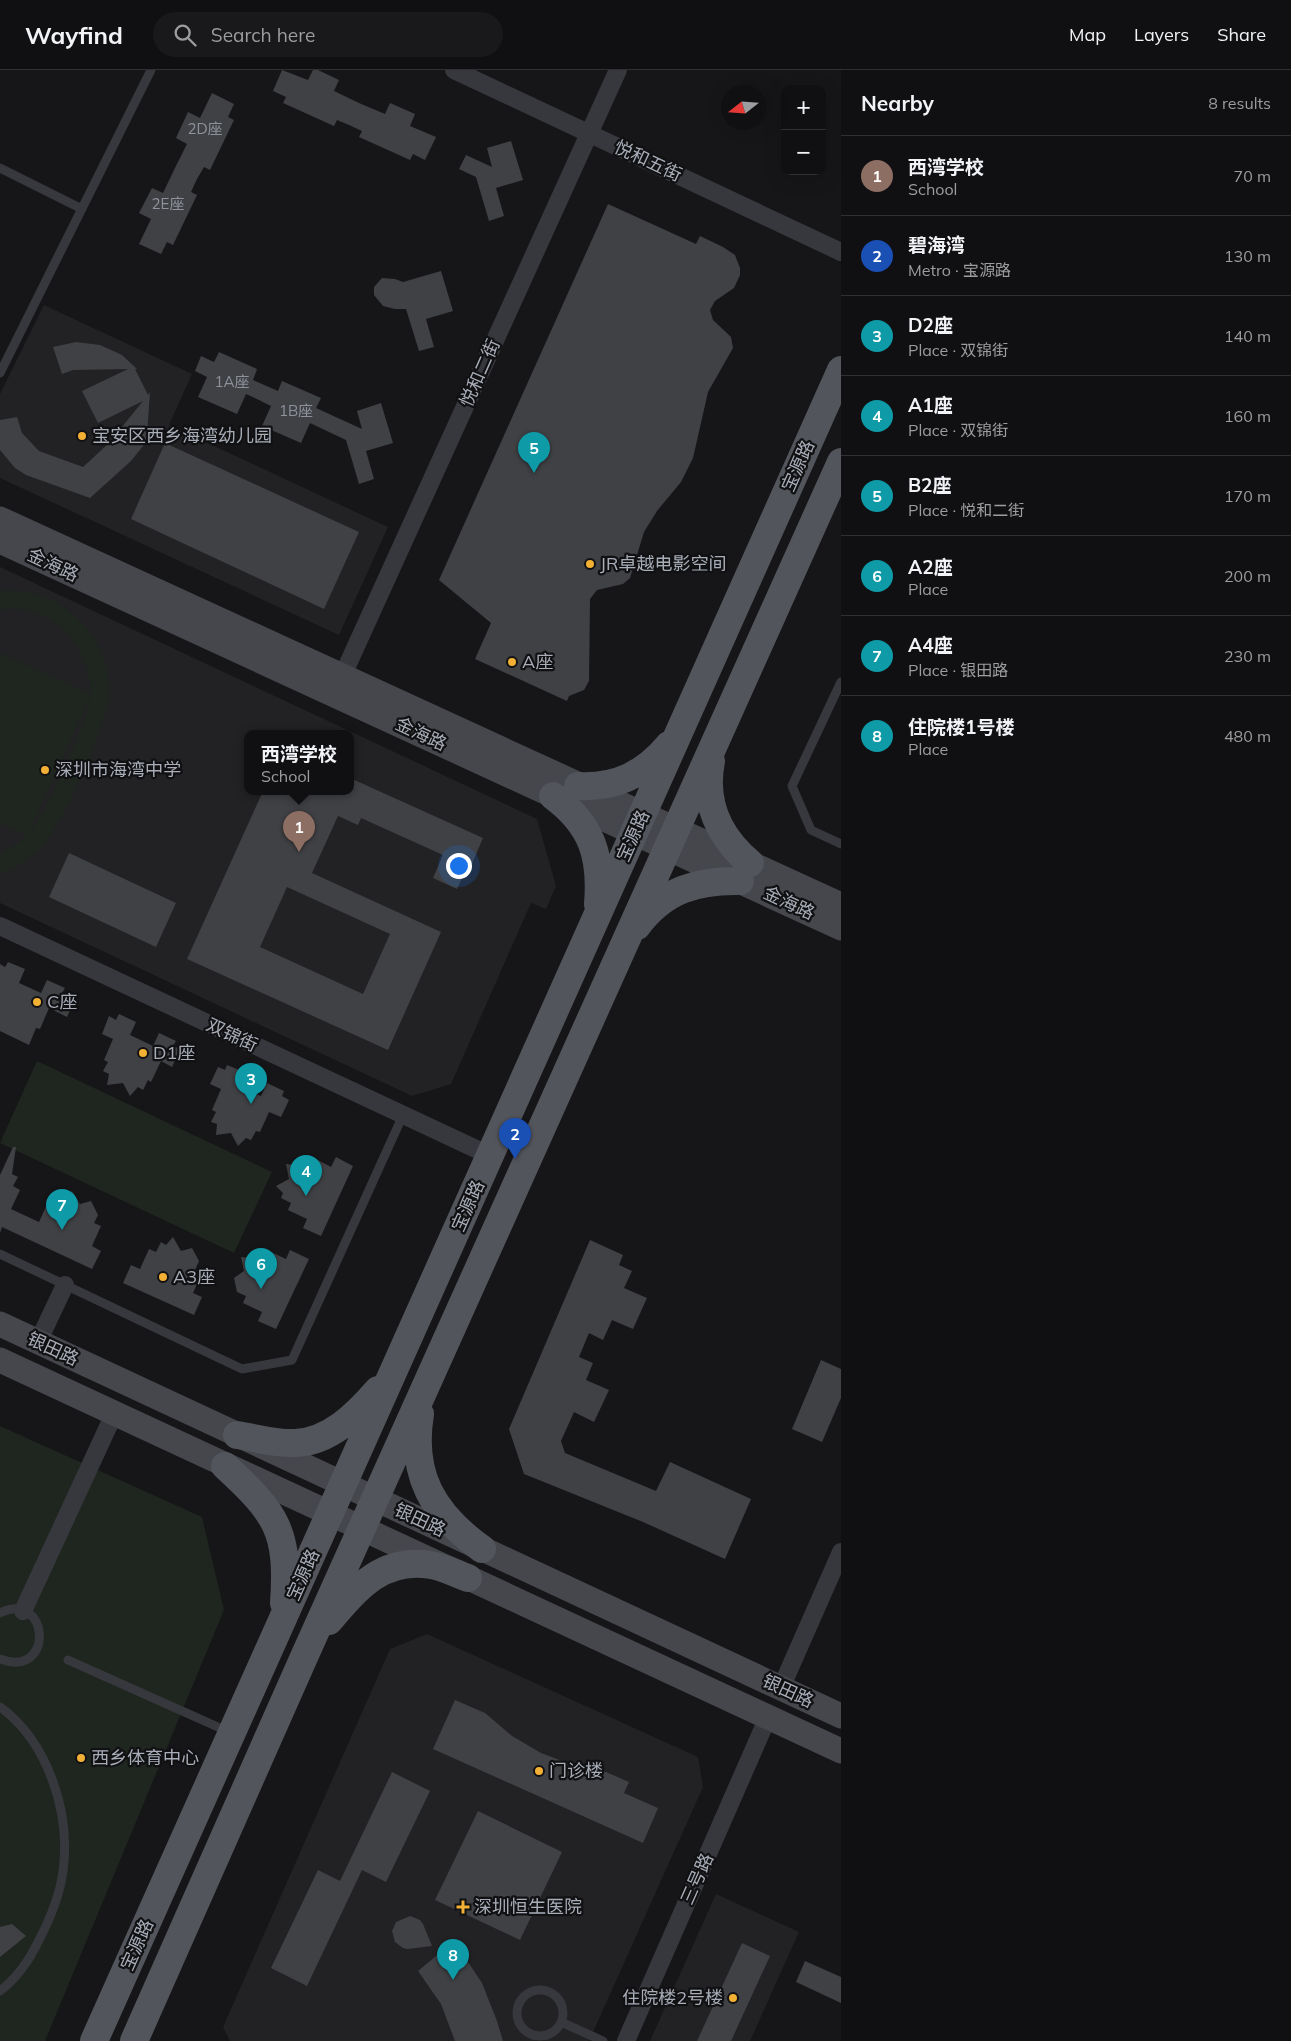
<!DOCTYPE html>
<meta charset="utf-8">
<style>
:root{--surface:#101012;--page:#19191b;--text:#f1f3f6;--muted:#9c9d9f;--line:#303032;--accent:#0b8043}
body{margin:0;font-family:Mulish,"Noto Sans SC",sans-serif;background:var(--page);color:var(--text)}
.controls{position:absolute;right:15px;top:15px;display:grid;overflow:hidden;border-radius:10px;box-shadow:0 5px 20px #0002}
.controls button{width:45px;height:45px;display:grid;place-items:center;padding:0;border:0;border-bottom:1px solid var(--line);background:var(--surface);color:var(--text);font:25px sans-serif}
.compass{position:absolute;left:721px;top:15px;width:45px;height:45px;border-radius:50%;background:var(--surface);box-shadow:0 5px 20px #0002;rotate:253deg}
.you{position:absolute;left:458px;top:795px;width:18px;height:18px;margin:-12px;border:4px solid #fff;border-radius:50%;background:#1a73e8;box-shadow:0 0 0 8px #1a73e833}
.badge{display:grid;place-items:center;width:32px;height:32px;border-radius:50%;background:var(--accent);color:#fff;font-size:16px;font-weight:700}
.pin{position:absolute;translate:-50% -41px;filter:drop-shadow(0 1px 2px #0008)}
.pin::after{content:'';position:absolute;top:26px;width:18px;height:15px;background:inherit;clip-path:polygon(0 0,100% 0,50% 100%)}
.popup{position:absolute;left:244px;top:660px;width:110px;height:65px;box-sizing:border-box;display:grid;place-content:center;border-radius:10px;background:var(--surface);filter:drop-shadow(0 1px 4px #0005);font-size:16px;white-space:nowrap;color:var(--muted)}
.popup b{font-size:19px;color:var(--text)}
.popup::after{content:'';position:absolute;left:50%;top:100%;margin-left:-10px;border:10px solid transparent;border-top-color:var(--surface)}
.list{margin:0;padding:0;list-style:none}
h2{display:flex;justify-content:space-between;align-items:center;height:65px;margin:0;padding:0 20px;font-size:21px}
h2 small{font-size:16px;font-weight:400;color:var(--muted)}
.list li{display:grid;grid-template-columns:32px 1fr auto;gap:15px;align-items:center;box-sizing:border-box;height:80px;padding:0 20px;border-top:1px solid var(--line)}
.list b{display:block;font-size:19px;white-space:nowrap}
.list p{margin:0;font-size:16px;white-space:nowrap;color:var(--muted)}
.list em{font-size:16px;font-style:normal;color:var(--muted)}
.icon{flex:none;width:28px;height:28px;fill:none;stroke:currentColor;stroke-width:2;stroke-linecap:round;stroke-linejoin:round}
.map{position:relative;flex:none;width:841px;height:1971px;overflow:hidden}
header{display:flex;align-items:center;gap:30px;box-sizing:border-box;height:70px;padding:0 25px;background:var(--surface);border-bottom:1px solid var(--line)}
header strong{font-size:24px}
nav{display:flex;gap:28px;margin-inline-start:auto;font-size:18px}
.search{width:350px;height:45px;background:var(--page);display:flex;align-items:center;gap:12px;box-sizing:border-box;padding:0 18px;border-radius:28px;color:var(--muted);font-size:19px}
main{display:flex}
aside{flex:1;background:var(--surface)}
.map>svg:first-child{display:block}
.built{fill:#222225;fill-rule:evenodd}
.green{fill:#1e261f;fill-rule:evenodd}
.building{fill:#404145;fill-rule:evenodd}
.lines{fill:none;stroke-linecap:round;stroke-linejoin:round}
.lane{stroke:#37383d;stroke-width:9}
.street{stroke:#37383d;stroke-width:18}
.secondary{stroke:#45474d;stroke-width:25}
.primary{stroke:#53555c;stroke-width:28}
.poi-dot{fill:#f2b134;stroke:#111113;stroke-width:2}
.labels{text-anchor:middle;stroke-width:4.5;stroke-linejoin:round;paint-order:stroke}
.number-label{font-size:15px;fill:#8e929b}
.street-label{font-size:18px;fill:#a8adb8;stroke:#111113}
.poi-label{font-size:18px;fill:#a8adb8;stroke:#111113;text-anchor:start}
</style>
<header>
<strong>Wayfind</strong>
<div class="search"><svg class="icon" aria-label="search" viewBox="0 0 24 24"><circle cx="10" cy="10" r="6"/><path d="M15 15l6 6"/></svg>Search here</div>
<nav><a>Map</a><a>Layers</a><a>Share</a></nav>
</header>
<main>
<div class="map">
<svg width="841" height="1971" viewBox="0 0 841 1971">
<rect width="100%" height="100%" fill="#161618"/>
<path class="built" d="M44,235l148,69 -23,51 219,102 -49,108 -339,-157v-84z
M0,497l537,252 19,67 -10,23 -15,-6 -80,181 -39,12 -412,-193zM248,663h102v58h-102z
M427,1564l271,123 5,30 -114,254h-359l-7,-14 167,-378z
M716,1824l83,38 -49,109h-100z"/>
<path class="green" d="M0,521c60,-6 112,44 109,104 -1,29 -48,131 -67,152 -12,13 -26,20 -42,26v-20l17,-9 10,-9 -27,-12v-170l91,41c-1,-48 -39,-93 -91,-84zM90,627c-1,21 -46,120 -61,136z
M37,991l235,111 -38,81 -234,-110z
M0,1356l202,91 22,93 -179,431h-45z"/>
<path class="building" d="M282,0l26,10 5,-10h5l21,10 -5,11 25,12 26,11 5,-11 25,11 -5,12 26,11 -11,23 -12,-6 -3,6 -51,-23 3,-6 -13,-6 -12,-5 -3,6 -51,-23 3,-6 -13,-6z
M212,23l22,11 -6,13 6,3 -24,50 -6,-3 -7,12 -6,13 6,3 -24,50 -6,-3 -6,12 -22,-10 12,-25 -12,-6 13,-25 11,5 12,-25 12,-24 -11,-6 12,-26 12,6z
M511,71l12,39 -27,8 8,28 -15,5 -13,-44 -17,-8 7,-14 26,12 -5,-19z
M608,134l88,40 4,-8 23,11 12,8 5,13v7l-6,13 -19,13 -5,9 3,10 18,17 2,11 -25,44 -15,66 -12,24 -24,29 -13,21 -14,46 -7,6 -26,6 -7,9 -1,82 -5,9 -15,6 -2,5 -92,-42 16,-36 -52,-43z
M441,201l12,40 -27,8 8,28 -15,4 -13,-42h-11l-12,-3 -9,-11v-8l8,-9 13,1 8,3z
M76,272l24,3 22,10 15,14h-2l13,26 2,-3 -3,42 4,2 -20,25 -41,37 -64,-23 -11,-7 -15,-18v-30l17,-3 5,16 17,18 44,16 26,-24 34,-42 -45,22 -16,-32 46,-22 -55,1 -11,4 -9,-27z
M219,282l38,17 -4,11 25,11 4,-10 39,17 -5,10 46,21 -5,-18 24,-8 12,40 -27,8 8,28 -15,5 -13,-44 -36,-17 -9,20 -39,-17 9,-20 -12,-6 -13,-6 -9,20 -39,-17 9,-20 -12,-6 6,-15 13,6z
M165,373l194,89 -35,77 -193,-90z
M350,708l133,60 -12,28 -3,-1 -11,24 -24,-11 10,-23 -82,-37 -3,7 -20,-9 -26,57 129,59 -53,118 -201,-91 76,-168h87zM287,817l103,47 -27,60 -103,-47z
M69,783l107,50 -20,44 -107,-50z
M8,892l17,7 -6,14 22,10 6,-13 18,8 -3,5 13,6 -8,18 -18,-9 -9,21 -4,-1 -7,17 -29,-14v-67l5,3z
M119,944l17,8 -6,13 23,11 6,-13 17,8 -3,5 7,3 -8,18 -11,-6 -10,21 -3,-2 -5,10 -5,-3 -8,9 -7,-13 -16,2 2,-11 -6,-3 5,-9 -4,-2 9,-21 -11,-5 7,-18 7,4z
M227,995l17,7 -6,14 23,10 6,-13 17,8 -2,5 7,4 -8,17 -12,-5 -9,20 -4,-1 -5,9 -5,-2 -8,8 -7,-13 -15,2 1,-11 -6,-2 5,-10 -4,-2 9,-21 -11,-5 8,-17 7,3z
M13,1077h3l-4,27 6,3 -5,9 7,4 -9,19 28,13 9,-20 7,3 4,-9 6,2 7,-7 8,13 11,-3 7,14 -4,8 7,3 -9,20 9,5 -9,18 -90,-42 -2,6v-58z
M312,1087l19,10 5,-10 17,9 -32,70 -18,-8 4,-9 -19,-9 3,-7 -10,-5 2,-5 -7,-7 13,-7 -3,-15 10,1 3,-5 9,4z
M173,1167l8,14 11,-3 7,13 -4,9 7,3 -9,20 9,4 -8,18 -71,-32 8,-18 9,4 9,-20 7,3 5,-10 5,3z
M590,1170l33,15 -4,10 13,6 -8,17 23,10 -14,31 -21,-9 -9,20 -14,-7 -10,24 14,6 -7,17 23,10 -15,32 -20,-10 -13,29 4,12 91,38 14,-29 81,37 -26,60 -82,-37 -119,-48 -15,-45z
M267,1180l19,9 4,-9 19,9 -33,70 -18,-8 4,-9 -19,-9 3,-7 -9,-4 -3,-14 10,-7 -3,-14 10,1 3,-5 9,4z
M821,1290l20,9v29l-19,44 -30,-13z
M455,1630l30,13 27,23 29,17 32,12 33,7 23,10 -5,11 34,15 -15,35 -210,-94z
M392,1702l38,19 -44,91 -24,-12 -55,116 -36,-18 47,-98 22,11z
M478,1741l84,41 -42,88 -85,-40z
M410,1846l10,4 3,4 9,22 -24,3 -5,-1 -8,-6 -3,-11 4,-9z
M12,1854l14,12 -26,21v-30z
M454,1871l28,42 15,38 6,20h-48l-14,-37 -23,-33z
M742,1873l28,13 -39,85h-34z
M805,1891l36,16v26l-45,-21z"/>
<g class="lines">
<path class="lane" d="M0,98l82,41
M0,303l151,-303
M841,612l-49,104 19,44 30,14
M0,1184l242,115 50,-9 111,-245
M0,1543c50,-24 55,67 0,46
M68,1590l161,72
M0,1637c48,35 71,106 63,164 -3,23 -13,48 -24,69 -9,19 -22,38 -39,51
M517 1943a23 23 0 1 1 46 0a23 23 0 1 1-46 0Z
M561,1952l42,19"/>
<path class="street" d="M454,0l387,182
M342,607l276,-607
M0,856l491,230
M38,1272l27,-57
M23,1541l91,-197
M781,1618l60,-136
M626,1971l142,-324"/>
<path class="secondary" d="M0,449l841,386
M0,471l841,387
M0,1254l841,392
M0,1290l841,391"/>
<path class="primary" d="M711,691c-8,41 8,76 39,102
M578,716c38,2 67,-12 91,-41
M553,726c39,29 49,60 45,108
M637,856c27,-36 60,-46 103,-45
M420,1344c-10,61 13,100 62,135
M237,1365c19,3 39,9 58,8 35,-1 62,-29 83,-53
M225,1396c52,48 64,65 59,137
M329,1551c29,-34 54,-64 102,-56 13,2 25,9 37,13
M94,1971l747,-1671
M134,1971l170,-384 537,-1195"/>
</g>
<g class="poi-dot">
<circle cx="82" cy="366" r="5"/>
<circle cx="590" cy="494" r="5"/>
<circle cx="512" cy="592" r="5"/>
<circle cx="45" cy="700" r="5"/>
<circle cx="37" cy="932" r="5"/>
<circle cx="143" cy="983" r="5"/>
<circle cx="163" cy="1207" r="5"/>
<circle cx="81" cy="1688" r="5"/>
<circle cx="539" cy="1701" r="5"/>
<path d="M460.5 1829.5h5v5h5v5h-5v5h-5v-5h-5v-5h5z"/>
<circle cx="733" cy="1928" r="5"/>
</g>
<g class="labels">
<g class="number-label">
<text x="205" y="64">2D座</text>
<text x="168" y="139">2E座</text>
<text x="232" y="317">1A座</text>
<text x="296" y="346">1B座</text>
</g>
<g class="street-label">
<text transform="translate(648 91) rotate(25)" y="6">悦和五街</text>
<text transform="translate(480 303) rotate(-66)" y="6">悦和二街</text>
<text transform="translate(798 396) rotate(-66)" y="6">宝源路</text>
<text transform="translate(53 495) rotate(25)" y="6">金海路</text>
<text transform="translate(421 664) rotate(25)" y="6">金海路</text>
<text transform="translate(633 766) rotate(-66)" y="6">宝源路</text>
<text transform="translate(789 833) rotate(25)" y="6">金海路</text>
<text transform="translate(232 965) rotate(25)" y="6">双锦街</text>
<text transform="translate(468 1136) rotate(-66)" y="6">宝源路</text>
<text transform="translate(53 1279) rotate(25)" y="6">银田路</text>
<text transform="translate(420 1450) rotate(25)" y="6">银田路</text>
<text transform="translate(303 1505) rotate(-66)" y="6">宝源路</text>
<text transform="translate(788 1621) rotate(25)" y="6">银田路</text>
<text transform="translate(697 1809) rotate(-66)" y="6">三号路</text>
<text transform="translate(137 1875) rotate(-66)" y="6">宝源路</text>
</g>
<g class="poi-label">
<text x="92" y="372">宝安区西乡海湾幼儿园</text>
<text x="600" y="500">JR卓越电影空间</text>
<text x="522" y="598">A座</text>
<text x="55" y="706">深圳市海湾中学</text>
<text x="47" y="938">C座</text>
<text x="153" y="989">D1座</text>
<text x="173" y="1213">A3座</text>
<text x="91" y="1694">西乡体育中心</text>
<text x="549" y="1707">门诊楼</text>
<text x="474" y="1843">深圳恒生医院</text>
<text x="723" y="1934" text-anchor="end">住院楼2号楼</text>
</g>
</g>
</svg>
<div class="controls">
<button>+</button>
<button>−</button>
</div>
<svg class="compass" viewBox="-18 -18 36 36"><path d="M0-13l5 13h-10z" fill="#e53935"/><path d="M0 13l5-13h-10z" fill="#9c9d9f"/></svg>
<div class="you"></div>
<div class="pin badge" style="left:299px;top:782px;background:#8d6e63">1</div>
<div class="popup"><b>西湾学校</b>School</div>
<div class="pin badge" style="left:515px;top:1089px;background:#1a4fb4">2</div>
<div class="pin badge" style="left:251px;top:1034px;background:#0f9aa8">3</div>
<div class="pin badge" style="left:306px;top:1126px;background:#0f9aa8">4</div>
<div class="pin badge" style="left:534px;top:403px;background:#0f9aa8">5</div>
<div class="pin badge" style="left:261px;top:1219px;background:#0f9aa8">6</div>
<div class="pin badge" style="left:62px;top:1160px;background:#0f9aa8">7</div>
<div class="pin badge" style="left:453px;top:1910px;background:#0f9aa8">8</div>
</div>
<aside>
<h2>Nearby<small>8 results</small></h2>
<ul class="list">
<li><span class="badge" style="background:#8d6e63">1</span><div><b>西湾学校</b><p>School</p></div><em>70 m</em></li>
<li><span class="badge" style="background:#1a4fb4">2</span><div><b>碧海湾</b><p>Metro · 宝源路</p></div><em>130 m</em></li>
<li><span class="badge" style="background:#0f9aa8">3</span><div><b>D2座</b><p>Place · 双锦街</p></div><em>140 m</em></li>
<li><span class="badge" style="background:#0f9aa8">4</span><div><b>A1座</b><p>Place · 双锦街</p></div><em>160 m</em></li>
<li><span class="badge" style="background:#0f9aa8">5</span><div><b>B2座</b><p>Place · 悦和二街</p></div><em>170 m</em></li>
<li><span class="badge" style="background:#0f9aa8">6</span><div><b>A2座</b><p>Place</p></div><em>200 m</em></li>
<li><span class="badge" style="background:#0f9aa8">7</span><div><b>A4座</b><p>Place · 银田路</p></div><em>230 m</em></li>
<li><span class="badge" style="background:#0f9aa8">8</span><div><b>住院楼1号楼</b><p>Place</p></div><em>480 m</em></li>
</ul>
</aside>
</main>
